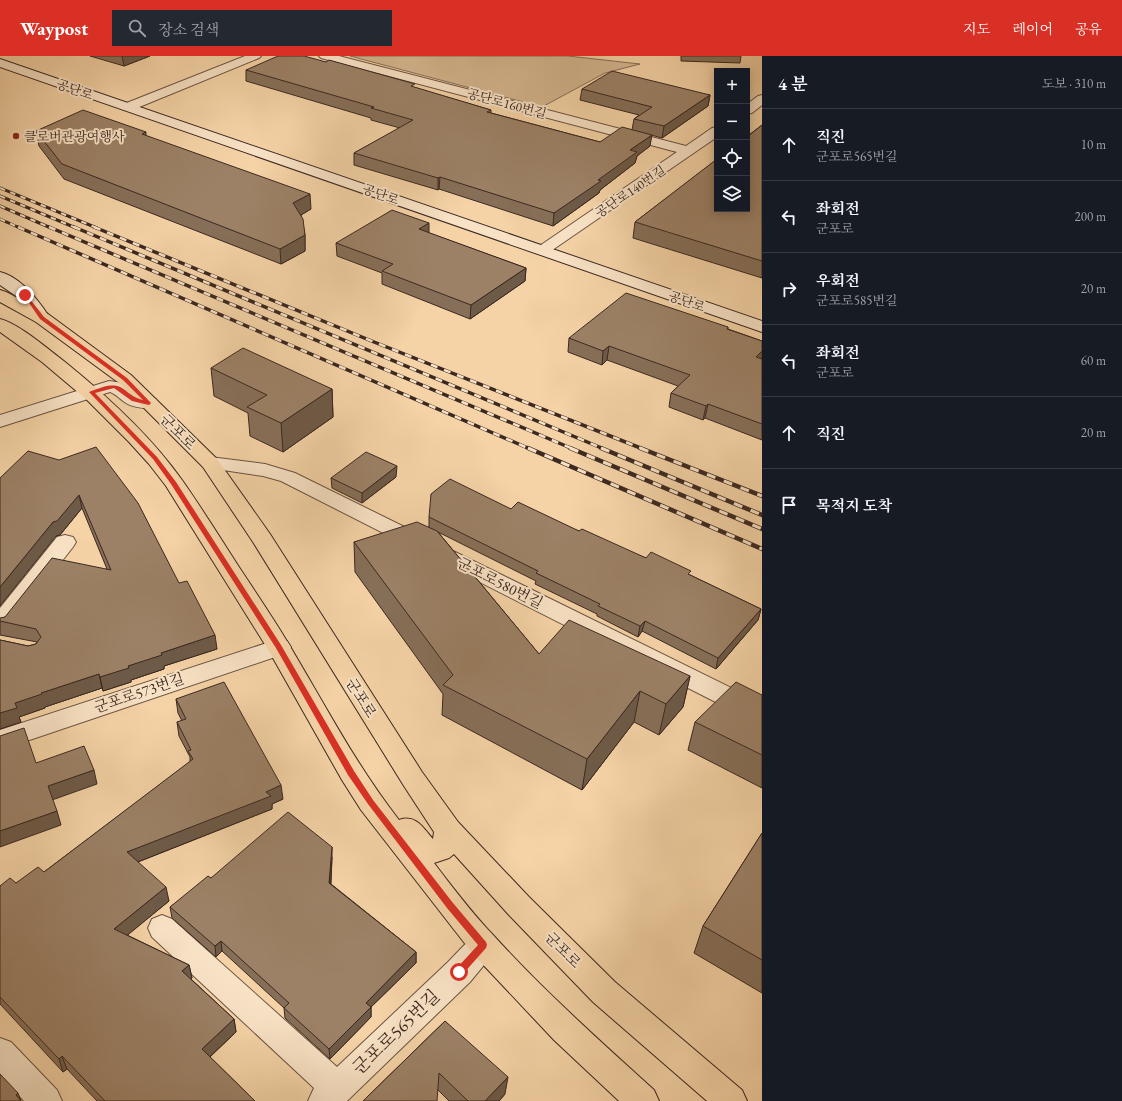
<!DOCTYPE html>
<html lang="ko">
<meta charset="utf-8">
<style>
:root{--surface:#171b24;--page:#242831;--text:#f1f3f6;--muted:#9ea1a6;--line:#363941;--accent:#d93025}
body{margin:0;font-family:"EB Garamond","Noto Serif KR",serif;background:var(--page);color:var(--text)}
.controls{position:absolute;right:12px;top:12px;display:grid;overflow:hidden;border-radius:0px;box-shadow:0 2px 10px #0003}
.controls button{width:36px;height:36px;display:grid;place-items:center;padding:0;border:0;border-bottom:1px solid var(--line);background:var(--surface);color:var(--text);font:20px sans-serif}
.stop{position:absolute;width:12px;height:12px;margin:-9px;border:3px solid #d93025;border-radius:50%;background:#fff}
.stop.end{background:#d93025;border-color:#fff;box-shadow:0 1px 4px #0008}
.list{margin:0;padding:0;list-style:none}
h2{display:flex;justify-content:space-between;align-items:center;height:52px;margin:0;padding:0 16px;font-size:17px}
h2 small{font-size:13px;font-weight:400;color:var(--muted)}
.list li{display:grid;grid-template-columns:26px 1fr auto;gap:12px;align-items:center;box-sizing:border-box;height:72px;padding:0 16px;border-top:1px solid var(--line)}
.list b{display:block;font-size:15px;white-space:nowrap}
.list p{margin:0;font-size:13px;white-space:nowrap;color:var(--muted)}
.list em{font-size:13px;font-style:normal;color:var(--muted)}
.icon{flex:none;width:22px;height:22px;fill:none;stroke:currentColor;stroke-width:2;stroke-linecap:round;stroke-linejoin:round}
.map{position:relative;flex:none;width:762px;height:1045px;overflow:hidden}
header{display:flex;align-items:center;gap:24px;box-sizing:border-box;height:56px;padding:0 20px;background:var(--accent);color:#fff}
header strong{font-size:19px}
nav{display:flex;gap:22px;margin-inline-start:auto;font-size:14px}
.search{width:280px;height:36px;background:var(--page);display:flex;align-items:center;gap:10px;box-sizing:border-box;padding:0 14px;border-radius:0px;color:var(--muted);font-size:15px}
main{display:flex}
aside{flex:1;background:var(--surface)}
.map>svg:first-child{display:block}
.green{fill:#d5b68f;stroke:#886f58}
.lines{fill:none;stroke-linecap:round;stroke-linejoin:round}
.street-casing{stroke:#6a5342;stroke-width:2}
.secondary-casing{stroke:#3b2821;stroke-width:2}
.primary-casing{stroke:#3b2821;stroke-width:2}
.street{fill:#f8e2c5;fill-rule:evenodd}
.secondary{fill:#f8e2c5;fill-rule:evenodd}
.primary{fill:#f5d3a6;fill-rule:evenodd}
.rail-far2-casing{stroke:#3b2821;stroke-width:3}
.rail-far1-casing{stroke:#3b2821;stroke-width:3.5}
.rail-casing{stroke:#3b2821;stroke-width:4.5}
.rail-far2{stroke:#f8e2c5;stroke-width:2;stroke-dasharray:5.5;stroke-linecap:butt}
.rail-far1{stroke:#f8e2c5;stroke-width:2.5;stroke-dasharray:7;stroke-linecap:butt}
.rail{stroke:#f8e2c5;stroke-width:3;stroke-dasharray:9;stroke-linecap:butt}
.wall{fill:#866f58;stroke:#3b2821}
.shaded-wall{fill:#6d5a47;stroke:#3b2821}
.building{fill:#9c8166;stroke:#3b2821}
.route{fill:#d93025}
.poi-dot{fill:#8f2418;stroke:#f8e2c5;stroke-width:1.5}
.labels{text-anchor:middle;stroke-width:4;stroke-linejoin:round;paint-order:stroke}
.far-street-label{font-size:13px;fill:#3b2821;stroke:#f8e2c5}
.far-poi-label{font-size:13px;fill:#3b2821;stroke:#f8e2c5;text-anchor:start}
.street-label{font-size:15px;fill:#3b2821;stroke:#f8e2c5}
.near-street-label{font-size:18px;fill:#3b2821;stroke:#f8e2c5}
</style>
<header>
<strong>Waypost</strong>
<div class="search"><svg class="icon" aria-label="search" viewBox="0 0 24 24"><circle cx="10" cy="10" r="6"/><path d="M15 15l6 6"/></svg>장소 검색</div>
<nav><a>지도</a><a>레이어</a><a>공유</a></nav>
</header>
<main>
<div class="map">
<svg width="762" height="1045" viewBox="0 0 762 1045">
<rect width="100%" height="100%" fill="#f5d3a6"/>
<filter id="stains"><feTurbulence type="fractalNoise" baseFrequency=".005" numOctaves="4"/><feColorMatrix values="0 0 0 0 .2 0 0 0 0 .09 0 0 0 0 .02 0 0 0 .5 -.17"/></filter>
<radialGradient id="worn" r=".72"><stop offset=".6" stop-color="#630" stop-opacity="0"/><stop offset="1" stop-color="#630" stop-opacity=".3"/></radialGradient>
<path class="green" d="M350,0h218l72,8 -35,9 -63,34z"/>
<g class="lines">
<g class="street-casing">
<path id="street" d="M245,0h16l-2,2 -127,52h-8l-2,-3 2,-3z
M319,0h20l347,90 26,-18 5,-1v10l-169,116 -5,2 -5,-2 -3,-3 3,-3 139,-95 -356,-94z
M762,39v10l-10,8 -5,1v-10l11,-8z
M109,325l14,2 17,13 16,3 2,4 -2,4c-9,2 -22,1 -30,-4 -5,-3 -10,-9 -16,-11l-110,35v-12z
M210,401l55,7 30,9 467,230v20l-9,-2 -472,-240 -18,-5 -60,-9 -3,-4 3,-4z
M65,479l8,2 3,5 -3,5 -65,83 -8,2v-24l57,-71z
M279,583l8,2 4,6 -4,6 -287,97v-20z
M162,859l10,4 165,148 111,-105 25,-26 10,-4 10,4 5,9 -5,9 -23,28 -123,119h-39l6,-13 -162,-151 -4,-9 4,-9z
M0,982l11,4 46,48 5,11h-38l-24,-26z"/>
</g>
<g class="secondary-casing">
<path id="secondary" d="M0,3l762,262v11l-762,-265z
M0,216c21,5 39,29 50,46l-2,4 -6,1 -6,-1 -17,-24 -19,-13z"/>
</g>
<g class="primary-casing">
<path id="primary" d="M0,234l6,2 42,22 83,61 86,84 53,75 152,238 36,50 71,75 86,85 127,108 5,11h-40l-114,-99 -84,-87 -55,-61 -5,4 -15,5c19,25 38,50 60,73 50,55 105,104 160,154l5,11h-40l-65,-61 -81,-86 -112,-144 -19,-30 -73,-129 -103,-165 -17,-22 -20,-22 -42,-42 -45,-38 -42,-30v-13c18,4 49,31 65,43 42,34 85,73 117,118 19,27 37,56 55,84 17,26 35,52 51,79 36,60 68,122 111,177 17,-6 24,8 34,19l1,-7 -30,-46 -151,-244 -50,-75 -84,-84 -83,-61 -36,-20z"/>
</g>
<use href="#street" class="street"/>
<use href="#secondary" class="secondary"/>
<use href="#primary" class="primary"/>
<g class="rail-far2-casing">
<path id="rail-far2" d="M0,132l97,40
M0,140l76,32
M0,150l51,22
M0,163l20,9"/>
</g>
<g class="rail-far1-casing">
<path id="rail-far1" d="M18,171l512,222
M49,171l524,222
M74,171l530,222
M94,171l280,115 269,107"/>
</g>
<g class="rail-casing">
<path id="rail" d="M528,392l234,101
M570,392l192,81
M601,392l161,67
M640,392l122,48"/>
</g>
<use href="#rail-far2" class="rail-far2"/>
<use href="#rail-far1" class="rail-far1"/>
<use href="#rail" class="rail"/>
</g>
<path class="wall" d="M90,0h60l-26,10z
M681,0h60l-1,7 -59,-2z
M326,6l165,48v3l109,29 32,-12 2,-11 5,-4 -59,-15 2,-11 128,6 -2,11 -46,32 -11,-3 -1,11 -13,10 -2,7 -35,27 -1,3 -46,33 -114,-37 -1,1 -84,-25v-12l46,-25 -29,-8v-2l-125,-37v-11z
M762,69v153l-129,-40 2,-16z
M36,75l110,1v4l165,73 -10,6 4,20v16l-24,13 -217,-85 -25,-33z
M429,177l97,35 -1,13 -55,38 -88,-35v-11l-45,-17 -1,-13z
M728,271v2l34,12v99l-57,-22 -2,2 -34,-13 2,-14 7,-7 -71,-26 -5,5 -34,-13 1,-14z
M211,312l121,21 1,28 -50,35 -33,-16 -2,-23 -34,-17z
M28,395l151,132 38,66 -53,17v3l-33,11v2l-28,9 -1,-3 -57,19v1l-26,9 2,5 -21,7v-89l28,6 8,-2 1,-2 -37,-7v-14l5,-4 102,-48 -25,-61 -22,27 -4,1z
M396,421l-34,26 -30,-15 -1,-10z
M511,453l68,22 67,27 44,17 71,34 -3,11 -42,49 -74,-38 -4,6 -41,-21v-2l-62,-30 1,-3 -98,-49 101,122 151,22 -7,31 -24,28 -25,-13 -52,68 -140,-75 1,-21 -88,-122 -1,-30 75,-15v-10z
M762,639v93l-74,-38 7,-28z
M176,643l107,100 -11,5v5l-134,53 31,39 -42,34 62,30 3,13 -1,1 43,40 2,13 -26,25 45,44h-158l-30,-32 -4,3 -63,-68v-118l16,-3 28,-11 146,-110v-5l-11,-21 -2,-14 5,-1 -4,-8z
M762,777v160l-68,-40 9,-27z
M332,801l-1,27 85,68v11l-45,44v10l-41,42 -45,-41 -1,-10 -62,-57 -6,6 -44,-39 -2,-11 41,-29z
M445,965l60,73 -6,7h-50l-11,-11 -75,11z"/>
<path class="shaded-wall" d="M122,0h28l-26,10z
M710,39l-2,11 -46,32 2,-12z
M652,79l-2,11 -13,10 -2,7 -35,27 -1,3 -46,33 1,-13 44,-33 32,-30z
M440,121l-1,12 -1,1v-12z
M310,138l1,15 -17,10 -1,-16z
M429,167v13l-10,-7z
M305,179v16l-24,13 -1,-15z
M526,212l-1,13 -55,38 1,-14z
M609,290l-2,14 -5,5 1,-14z
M762,295v10l-6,-4z
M332,333l1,28 -50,35 -2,-29z
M708,348l-3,14 -2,2 3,-14z
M397,410l-1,11 -34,26v-10z
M79,439l3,13 -22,27 -4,1 -56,70v-19l53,-65z
M761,553l-3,11 -42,49 2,-11z
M645,565l-3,10 -4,6 2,-11z
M215,579l2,14 -53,17v3l-33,11v2l-28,9 -3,-14 61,-24z
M99,618l3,14 -57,19v1l-26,9 2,5 -21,7v-16l15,-10 26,-10z
M690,620l-7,31 -24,28 7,-31z
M640,635l-6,31 -52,68 5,-31z
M94,714l3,14 -45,16 -4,-14z
M281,729l2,14 -11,5v5l-142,56 -3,-13z
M57,755l4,14 -61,22v-16z
M332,791v10l-2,36 -1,-10z
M166,831l3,14 -51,42 -4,-14z
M221,885l1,10 -6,6 -1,-11z
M416,896v11l-50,49v-9z
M189,909l3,13 -7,6 -3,-13z
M371,951v10l-41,42 -1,-10z
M234,963l2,13 -32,30 -2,-13z
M62,1000l5,13 -4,3 -4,-13z
M508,1021l-3,17 -6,7h-14z
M18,1037l3,8 -5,-6z"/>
<path class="building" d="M278,0h26l22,6 3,-2 86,24 -4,2 80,24 -4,2 113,30 22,-15 30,8 -22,15 7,2 -39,28 3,1 -47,32 -114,-36 -2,1 -84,-25 59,-33 -42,-12 3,-1 -128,-37z
M612,15l98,24 -46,31 -30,-7 18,-12 -70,-18z
M83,54l63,22 -4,2 168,60 -17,9 10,16 2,16 -25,14 -218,-85 -26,-33z
M762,69v136l-127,-39 82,-63v50h30v-72z
M392,154l37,13 -10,6 107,39 -55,37 -89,-34 11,-7 -57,-21z
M626,237l102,34 -1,2 35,12v10l-6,6 6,2v65l-54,-20 -2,2 -35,-13 19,-18 -81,-29 -6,5 -34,-13z
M243,292l89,41 -51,34 -34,-16 20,-12 -56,-27z
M96,391l42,56 41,80 8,-2 28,54 -54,18 1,2 -34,11 1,2 -29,9 -1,-3 -58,19 1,1 -27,9 2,5 -17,5v-73l28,6 8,-2 5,-7 -5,-8 -36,-8v-3l5,-1 47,-59 59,12 -32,-75 -22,26 -4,1 -53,65v-109l28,-27 31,9z
M366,396l31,14 -35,27 -31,-15z
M450,423l61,30 7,-7 61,29 3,-2 64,29 5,-6 40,19 -3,3 73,35 -43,49 -73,-37 -5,5 -42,-20 2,-2 -64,-31 2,-2 -109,-54 2,-23z
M417,466l20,9 102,123 30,-34 121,56 -24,28 -26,-13 -53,68 -144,-74 10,-10 -99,-133z
M224,626l57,103 -15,7 5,4 -144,56 39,35 -52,42 75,36 -7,6 52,48 -32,30 53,52h-150l-43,-45 -3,3 -59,-62v-111l10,-8 6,5 22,-16 6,5 149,-113 -5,-8 3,-1 -14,-28 9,-3 -10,-20z
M736,626l26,13v60l-67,-33z
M24,672l12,35 48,-17 10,24 -46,16 9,25 -57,20v-95z
M288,756l44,35 -3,36 87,69 -50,51 5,4 -42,42 -45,-41 5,-5 -68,-62 -6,5 -45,-39 38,-31 3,2z
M762,777v127l-59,-34z
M445,965l63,56 -23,24h-17l-29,-28 -2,28h-74z
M0,1018l18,19 -2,2 5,6h-21z"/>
<path class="route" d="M23,238h3l18,23 83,61 24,25 -2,2 -17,-4 -18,-13 -19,5 62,64 19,25 105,163 73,126 19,29 80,103 33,39 1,3 -1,3 -24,27h-6l-2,-3 2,-3 22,-24 -31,-37 -79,-104 -20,-29 -72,-127 -105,-164 -18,-25 -64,-67c4,-2 9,-3 14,-5 23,-6 21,9 40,13l-20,-20 -83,-61z"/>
<circle class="poi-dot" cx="16" cy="80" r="4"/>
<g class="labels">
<g class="far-street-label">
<text transform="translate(75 33) rotate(19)" y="5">공단로</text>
<text transform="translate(507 47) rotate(15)" y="5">공단로160번길</text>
<text transform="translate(630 135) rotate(-34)" y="5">공단로140번길</text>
<text transform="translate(381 138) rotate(19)" y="5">공단로</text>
<text transform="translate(687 245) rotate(19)" y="5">공단로</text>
</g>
<g class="far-poi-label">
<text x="24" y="85">클로버관광여행사</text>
</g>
<g class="street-label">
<text transform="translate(178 376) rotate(45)" y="5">군포로</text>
<text transform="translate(500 527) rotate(27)" y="5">군포로580번길</text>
<text transform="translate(139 637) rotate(-19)" y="5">군포로573번길</text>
<text transform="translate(361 642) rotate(58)" y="5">군포로</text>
<text transform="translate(563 894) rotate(45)" y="5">군포로</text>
</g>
<g class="near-street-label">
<text transform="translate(396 976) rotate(-44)" y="6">군포로565번길</text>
</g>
</g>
<rect width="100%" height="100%" filter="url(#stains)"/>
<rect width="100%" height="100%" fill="url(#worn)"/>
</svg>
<div class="controls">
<button>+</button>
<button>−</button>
<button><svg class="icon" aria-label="locate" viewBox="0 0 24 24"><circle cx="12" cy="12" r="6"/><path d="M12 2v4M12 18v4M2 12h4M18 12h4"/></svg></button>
<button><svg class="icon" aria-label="layers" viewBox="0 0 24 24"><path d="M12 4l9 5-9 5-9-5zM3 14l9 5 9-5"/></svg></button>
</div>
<div class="stop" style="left:459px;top:916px"></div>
<div class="stop end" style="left:25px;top:239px"></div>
</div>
<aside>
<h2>4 분<small>도보 · 310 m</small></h2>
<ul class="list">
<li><svg class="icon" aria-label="ahead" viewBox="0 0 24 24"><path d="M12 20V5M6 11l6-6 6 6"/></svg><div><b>직진</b><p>군포로565번길</p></div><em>10 m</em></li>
<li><svg class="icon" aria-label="left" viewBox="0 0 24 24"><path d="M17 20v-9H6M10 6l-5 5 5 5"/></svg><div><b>좌회전</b><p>군포로</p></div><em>200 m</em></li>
<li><svg class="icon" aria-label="right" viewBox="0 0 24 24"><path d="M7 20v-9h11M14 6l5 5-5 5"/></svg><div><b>우회전</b><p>군포로585번길</p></div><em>20 m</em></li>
<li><svg class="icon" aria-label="left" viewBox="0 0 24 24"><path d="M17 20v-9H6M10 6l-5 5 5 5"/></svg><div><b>좌회전</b><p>군포로</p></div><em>60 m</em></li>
<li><svg class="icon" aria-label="ahead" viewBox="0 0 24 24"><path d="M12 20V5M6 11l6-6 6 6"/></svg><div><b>직진</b></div><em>20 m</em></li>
<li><svg class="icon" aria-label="arrive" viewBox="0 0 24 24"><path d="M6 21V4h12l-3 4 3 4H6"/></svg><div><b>목적지 도착</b></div></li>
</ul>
</aside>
</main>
